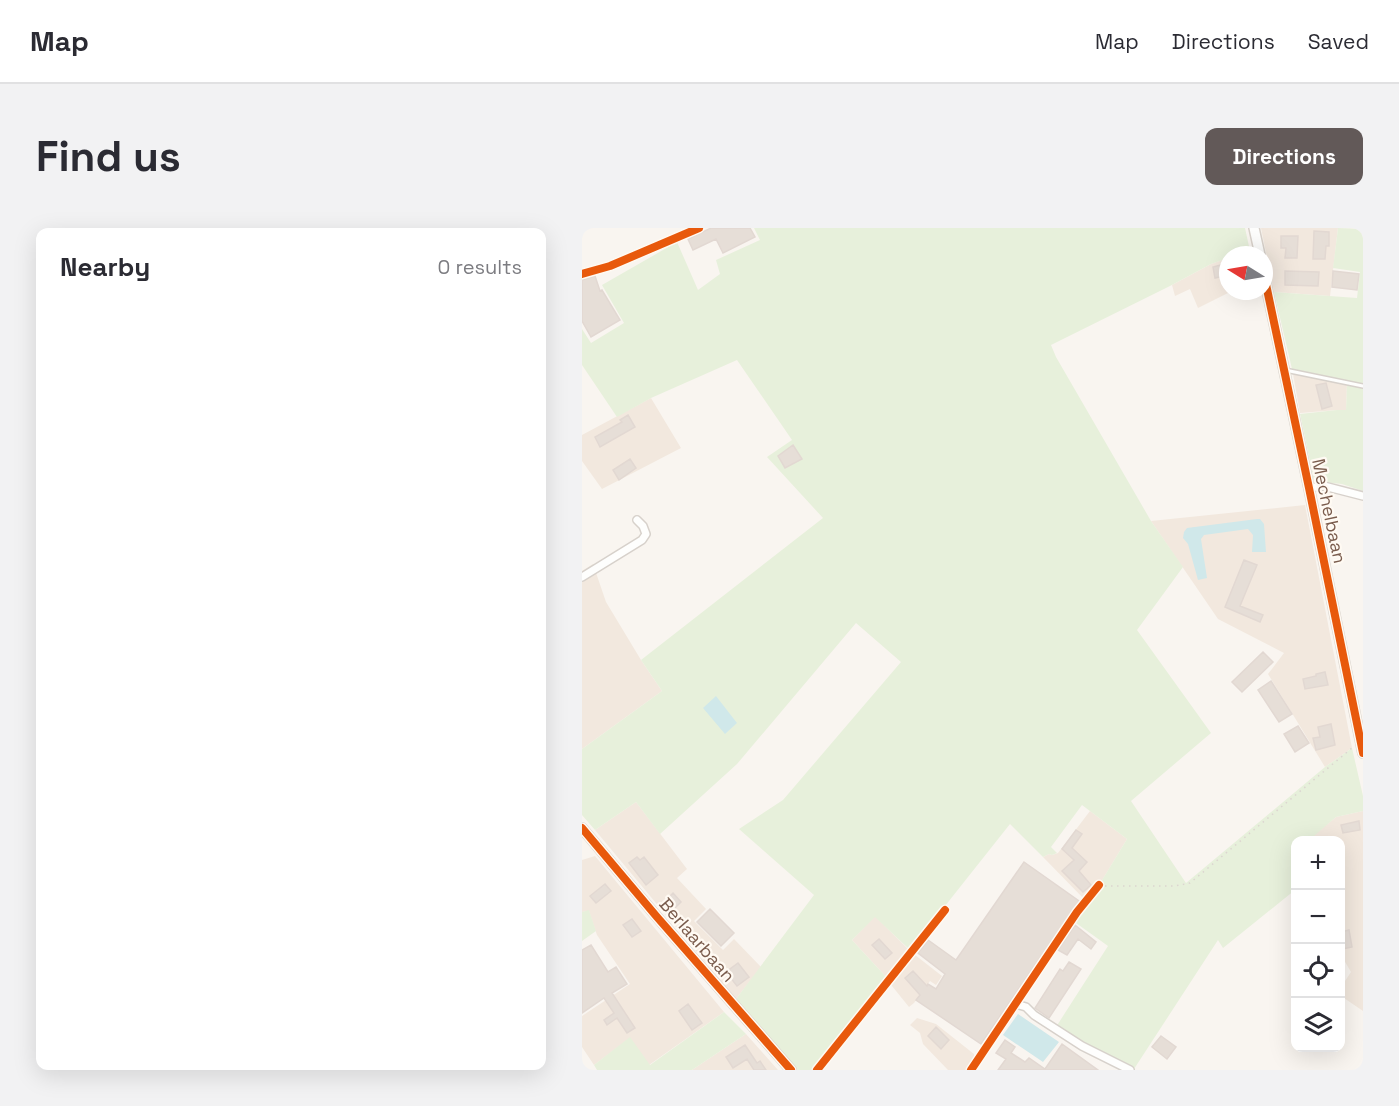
<!DOCTYPE html>
<meta charset="utf-8">
<style>
:root{--surface:#fff;--page:#f2f2f3;--text:#2b2b33;--muted:#7c7c81;--line:#e1e1e2;--accent:#625958}
body{margin:0;font-family:"Space Grotesk",sans-serif;background:var(--page);color:var(--text)}
.controls{position:absolute;right:18px;bottom:18px;display:grid;overflow:hidden;border-radius:12px;box-shadow:0 6px 24px #0002}
.controls button{width:54px;height:54px;display:grid;place-items:center;padding:0;border:0;border-bottom:2px solid var(--line);background:var(--surface);color:var(--text);font:30px sans-serif}
.compass{position:absolute;left:637px;top:18px;width:54px;height:54px;border-radius:50%;background:var(--surface);box-shadow:0 6px 24px #0002;rotate:281deg}
.list{margin:0;padding:0;list-style:none}
h2{display:flex;justify-content:space-between;align-items:center;height:78px;margin:0;padding:0 24px;font-size:26px}
h2 small{font-size:20px;font-weight:400;color:var(--muted)}
.icon{flex:none;width:33px;height:33px;fill:none;stroke:currentColor;stroke-width:2;stroke-linecap:round;stroke-linejoin:round}
.map{position:relative;flex:none;width:781px;height:842px;overflow:hidden;border-radius:12px}
header{display:flex;align-items:center;gap:36px;box-sizing:border-box;height:84px;padding:0 30px;background:var(--surface);border-bottom:2px solid var(--line)}
header strong{font-size:28px}
nav{display:flex;gap:33px;margin-inline-start:auto;font-size:21px}
.intro{display:flex;align-items:center;justify-content:space-between;box-sizing:border-box;height:144px;padding:0 36px}
h1{margin:0;font-size:42px}
.button{padding:15px 27px;border-radius:12px;background:var(--accent);color:#fff;font-size:21px;font-weight:700}
main{display:flex;gap:36px;padding:0 36px}
aside{flex:1;background:var(--surface);border-radius:12px;box-shadow:0 6px 24px #0002}
.map>svg:first-child{display:block}
.residential{fill:#f2e8de}
.green{fill:#e7f0db}
.water{fill:#d0e8ea}
.building{fill:#e6ded7;stroke:#e2d8d2;stroke-width:1.5}
.lines{fill:none;stroke-linecap:round;stroke-linejoin:round}
.lane-casing{stroke:#d7d1cb;stroke-width:6}
.street-casing{stroke:#d7d1cb;stroke-width:10}
.secondary-casing{stroke:#d9d2cb;stroke-width:12}
.path{stroke:#dcd5d0;stroke-width:1.5;stroke-dasharray:1.5 4.5;stroke-linecap:butt}
.lane{stroke:#fefefd;stroke-width:3}
.street{stroke:#fefefd;stroke-width:7}
.secondary{stroke:#fefefd;stroke-width:9}
.cycleway-casing{stroke:#fffaf3;stroke-width:11}
.cycleway{stroke:#e8590c;stroke-width:8}
.labels{text-anchor:middle;stroke-width:4.5;stroke-linejoin:round;paint-order:stroke}
.street-label{font-size:18px;fill:#7a5c4d;stroke:#fffaf3}
</style>
<header>
<strong>Map</strong>
<nav><a>Map</a><a>Directions</a><a>Saved</a></nav>
</header>
<div class="intro"><h1>Find us</h1><a class="button">Directions</a></div>
<main>
<aside>
<h2>Nearby<small>0 results</small></h2>
<ul class="list">
</ul>
</aside>
<div class="map">
<svg width="781" height="842" viewBox="0 0 781 842">
<rect width="100%" height="100%" fill="#f9f5f0"/>
<path class="residential" d="M679,0h77l-8,68 -56,-4z
M646,30v33h4l-34,17 -8,-19 -15,7 -3,-11 39,-21z
M711,146l54,10 -1,26h-9l-37,3z
M69,170l30,50 -79,41 -20,-28v-26z
M723,277l47,243 -27,19 -57,-93 16,-21 -66,-34 -67,-98z
M11,336l13,38 35,58 21,31 -80,58v-178z
M54,574l51,67 -10,9 29,31 -12,12 29,29 11,-11 27,28 -25,32 -141,-169z
M508,583l37,28 -38,63 -5,-3 -41,-42 6,-3 3,1 6,-2z
M781,583v200l-22,-15v-9l10,-15 -10,-17 -1,-115h-24l-3,-4 23,-19z
M13,628l129,156 -75,53 -19,-27 -36,27 -12,-18v-31l48,-32 -33,-49 -8,-24 -7,1v-52z
M293,688l35,35 32,25 -6,9 -6,-4 -16,22 -5,4 -17,-21 -4,-7 -36,-39z
M335,790l19,6 38,30 1,16h-27l-25,-26 -3,-11 -10,-8z
M164,806l32,36h-86z"/>
<path class="green" d="M172,0h491l5,23 -13,4h-9v3l-17,6 -41,22 -119,59 5,12 95,164 32,46 -46,63 74,103 -80,68 55,82 139,-116 27,-19 11,48v15l-27,6 -22,19 2,4h-20l-1,50 -72,58 -5,-8 -84,129 -38,-19 -40,-23 52,-81 -32,-23 51,-84 -45,-34 -31,42 6,6 -5,2 -3,-1 -6,3 -33,-33 -65,82 -34,45 -36,-34 -23,23 36,39 -72,91h-19l-61,-71 78,-104 -75,-66 44,-29 118,-138 -45,-39 -119,141 -77,70 -24,-32 -41,28 -13,-15v-66l80,-58 -21,-31 182,-142 -56,-61 25,-17 -55,-80 -86,38 -34,19 -35,-52v-36l9,14 33,-20 -22,-38 75,-43 21,48 22,-16 -4,-14 44,-20z
M756,0l25,1v155l-71,-15 -18,-77 83,6 3,-26 -27,-4z
M765,156l16,4v103l-21,-7 -28,-3 -14,-67 37,-4h9z
M7,682l7,21 -14,10v-29z
M142,784l22,22 -54,36h-95l-3,-5 36,-28 20,28z"/>
<path class="water" d="M675,291h3l4,5 2,28h-14l1,-17 -5,-6 -44,6 -3,4 6,39 -9,2 -10,-36 -5,-6 1,-6 3,-4z
M134,468l21,27 -12,11 -22,-26z
M436,786l41,28 -16,20 -40,-27z"/>
<path class="building" d="M129,0h39l5,9 -32,16 -7,-14 -23,11 -5,-11z
M732,3l15,1v14h-3l-1,13h-12z
M699,8h17l-1,22h-12l1,-10h-5z
M646,35v12l-13,3 -2,-11z
M703,43l34,1 -1,14 -33,-1z
M751,43l26,3 -2,16 -25,-3z
M13,48l5,15 2,-1 18,30 -29,17 -9,-16v-41z
M744,155l6,23 -10,3 -6,-24z
M46,187l7,12 -35,20 -5,-10 27,-15 -2,-2z
M211,217l9,14 -17,9 -7,-12z
M48,231l6,9 -17,12 -6,-10z
M662,332l13,5 -17,41 23,9 -3,7 -35,-15z
M681,424l10,10 -31,30 -10,-10z
M743,444l3,13 -23,4 -2,-10 13,-3v-2z
M689,453l21,33 -13,8 -21,-32z
M749,496l4,21 -19,5 -3,-12 7,-1 -2,-10z
M716,498l11,17 -14,9 -11,-18z
M777,593l1,9 -17,3 -2,-8z
M494,602l6,4 -10,14 15,14 -8,9 12,14 -8,7 -21,-21 12,-11 -12,-11z
M55,629l3,3 4,-3 14,18 -12,10 -17,-22z
M442,634l55,39 -98,143 -65,-44 4,-5 -15,-17 8,-7 14,15 1,-2 8,5 9,-15 -27,-21 10,-13 28,20z
M23,656l6,7 -15,12 -6,-7z
M91,665l8,9 -7,7 -8,-9z
M128,681l24,24 -13,13 -24,-24z
M50,691l9,12 -9,6 -9,-12z
M493,697l21,17 -5,7 -13,-10 -11,16 -9,-5z
M767,702l3,17 -10,2 -1,-17z
M297,711l13,14 -7,6 -13,-14z
M9,717l17,27 8,-5 11,17 -15,9 23,35 -8,5 -10,-15 -10,7 -3,-5 10,-7 -10,-15 -22,15v-63z
M487,734l12,7 -32,49 -14,-10 25,-39 3,2z
M156,735l11,14 -12,9 -11,-14z
M106,776l14,19 -10,7 -13,-19z
M354,799l13,13 -8,9 -13,-13z
M579,808l15,11 -9,12 -15,-12z
M423,812l10,7 -4,6 14,9 4,-4 16,11 17,-25 36,26h-100l8,-11 -10,-6z
M163,817l12,18 3,-2 6,9h-12l-7,-11 -14,9 -7,-11z"/>
<g class="lines">
<g class="lane-casing">
<path id="lane" d="M703,142l78,16"/>
</g>
<g class="street-casing">
<path id="street" d="M0,46l28,-8 89,-38
M727,260l15,-2 39,10
M0,349l60,-37 4,-6 -3,-8 -6,-6
M434,776l10,3 8,8 48,31 48,24
M235,842l128,-160
M389,842l106,-158 22,-27"/>
</g>
<g class="secondary-casing">
<path id="secondary" d="M672,0l6,27
M682,47l45,213 54,265
M0,600l75,89 134,153"/>
</g>
<path class="path" d="M523,658h70l15,-3 162,-135"/>
<use href="#lane" class="lane"/>
<use href="#street" class="street"/>
<use href="#secondary" class="secondary"/>
<g class="cycleway-casing">
<path id="cycleway" d="M0,46l28,-8 89,-38
M682,47l45,213 54,265
M0,600l75,89 134,153
M235,842l128,-160
M389,842l106,-158 22,-27"/>
</g>
<use href="#cycleway" class="cycleway"/>
</g>
<g class="labels">
<g class="street-label">
<text transform="translate(747 283) rotate(78)" y="6">Mechelbaan</text>
<text transform="translate(115 712) rotate(49)" y="6">Berlaarbaan</text>
</g>
</g>
</svg>
<div class="controls">
<button>+</button>
<button>−</button>
<button><svg class="icon" aria-label="locate" viewBox="0 0 24 24"><circle cx="12" cy="12" r="6"/><path d="M12 2v4M12 18v4M2 12h4M18 12h4"/></svg></button>
<button><svg class="icon" aria-label="layers" viewBox="0 0 24 24"><path d="M12 4l9 5-9 5-9-5zM3 14l9 5 9-5"/></svg></button>
</div>
<svg class="compass" viewBox="-18 -18 36 36"><path d="M0-13l5 13h-10z" fill="#e53935"/><path d="M0 13l5-13h-10z" fill="#7c7c81"/></svg>
</div>
</main>
